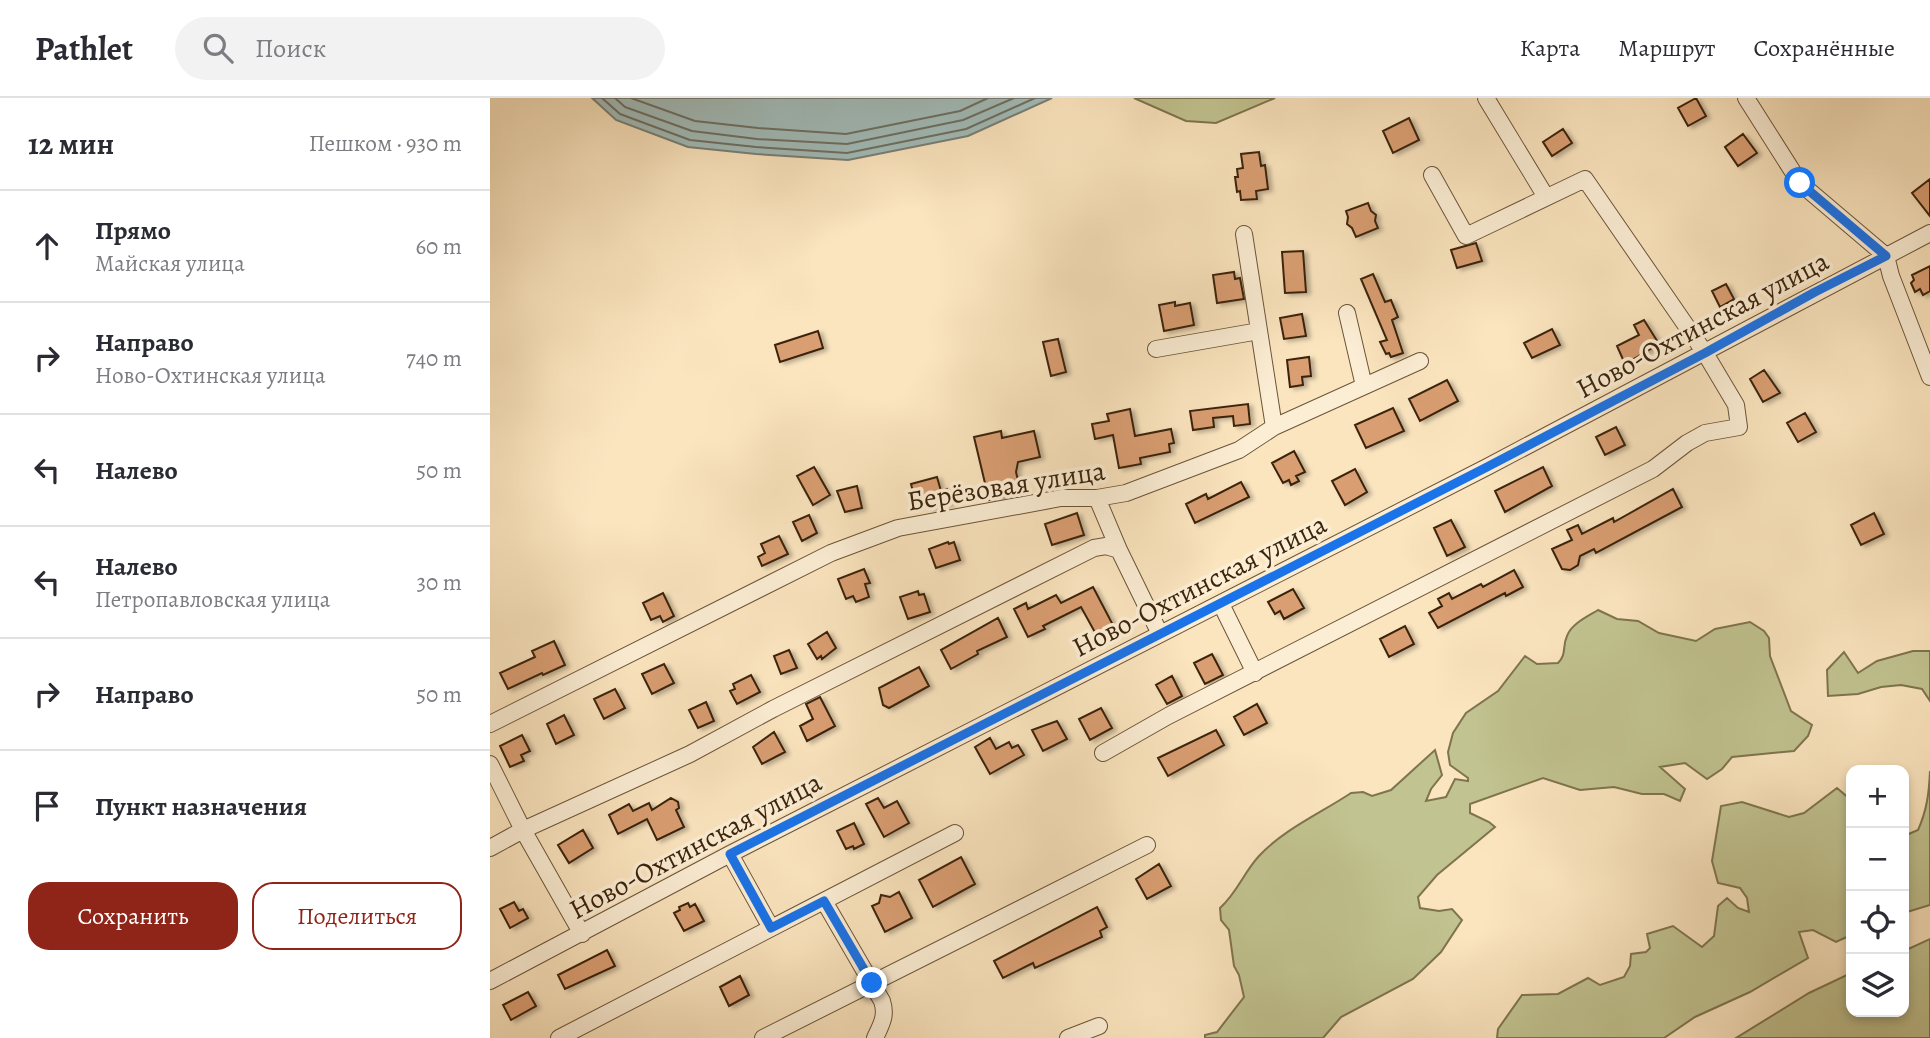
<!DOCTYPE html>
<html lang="ru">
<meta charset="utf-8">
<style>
:root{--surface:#fff;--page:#f2f2f3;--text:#2b2b33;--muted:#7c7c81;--line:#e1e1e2;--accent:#8f2418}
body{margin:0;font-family:Alegreya,serif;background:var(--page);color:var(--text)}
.controls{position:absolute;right:21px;bottom:21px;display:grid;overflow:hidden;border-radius:14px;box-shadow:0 4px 10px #0003}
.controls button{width:63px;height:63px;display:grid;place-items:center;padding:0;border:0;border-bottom:2px solid var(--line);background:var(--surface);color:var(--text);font:35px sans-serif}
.stop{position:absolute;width:21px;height:21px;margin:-16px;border:5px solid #1a73e8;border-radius:50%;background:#fff}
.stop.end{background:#1a73e8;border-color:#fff;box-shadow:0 2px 7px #0008}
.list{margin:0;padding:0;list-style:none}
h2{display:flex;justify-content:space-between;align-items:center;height:91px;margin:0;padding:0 28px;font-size:30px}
h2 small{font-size:23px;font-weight:400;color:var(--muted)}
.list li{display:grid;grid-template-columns:46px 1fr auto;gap:21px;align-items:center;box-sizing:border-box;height:112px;padding:0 28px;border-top:2px solid var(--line)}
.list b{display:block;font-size:26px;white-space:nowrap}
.list p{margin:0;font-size:23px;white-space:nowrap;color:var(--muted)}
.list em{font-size:23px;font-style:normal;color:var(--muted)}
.actions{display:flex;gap:14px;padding:21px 28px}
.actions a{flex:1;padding:16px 0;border:2px solid var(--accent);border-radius:21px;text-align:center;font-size:24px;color:var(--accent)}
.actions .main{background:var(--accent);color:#fff}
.icon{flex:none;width:38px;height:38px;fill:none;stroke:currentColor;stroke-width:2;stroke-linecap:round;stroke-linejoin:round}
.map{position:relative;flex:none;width:1440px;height:940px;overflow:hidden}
header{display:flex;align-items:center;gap:42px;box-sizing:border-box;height:98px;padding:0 35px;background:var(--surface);border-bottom:2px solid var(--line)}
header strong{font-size:33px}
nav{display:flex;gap:38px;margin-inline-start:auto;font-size:24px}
.search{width:490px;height:63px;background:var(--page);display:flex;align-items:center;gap:18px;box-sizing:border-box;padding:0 24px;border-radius:38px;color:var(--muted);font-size:26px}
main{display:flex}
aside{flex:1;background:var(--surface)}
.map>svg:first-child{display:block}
.green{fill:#c1c390;stroke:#7e744e;stroke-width:2}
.water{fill:#a2bdbb;stroke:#798075;stroke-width:2}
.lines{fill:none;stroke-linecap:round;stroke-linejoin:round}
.shore{stroke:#6e7063;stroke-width:2}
.building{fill:#d99e72;stroke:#3b240b;stroke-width:2;filter:url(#shadow)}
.minor-casing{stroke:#6b5438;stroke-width:18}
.minor{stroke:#fceed5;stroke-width:16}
.route{stroke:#1a73e8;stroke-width:9}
.labels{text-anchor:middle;stroke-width:7;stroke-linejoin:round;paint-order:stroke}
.street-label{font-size:28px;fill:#3b240b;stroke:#fceed5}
</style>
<header>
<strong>Pathlet</strong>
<div class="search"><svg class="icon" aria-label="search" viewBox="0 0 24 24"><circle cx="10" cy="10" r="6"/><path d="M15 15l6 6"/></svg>Поиск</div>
<nav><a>Карта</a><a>Маршрут</a><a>Сохранённые</a></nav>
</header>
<main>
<aside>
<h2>12 мин<small>Пешком · 930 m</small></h2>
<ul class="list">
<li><svg class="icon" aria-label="ahead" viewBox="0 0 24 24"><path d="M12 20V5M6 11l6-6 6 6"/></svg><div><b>Прямо</b><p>Майская улица</p></div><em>60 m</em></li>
<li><svg class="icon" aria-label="right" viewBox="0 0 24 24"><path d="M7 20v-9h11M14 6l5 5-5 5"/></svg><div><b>Направо</b><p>Ново-Охтинская улица</p></div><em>740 m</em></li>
<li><svg class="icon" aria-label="left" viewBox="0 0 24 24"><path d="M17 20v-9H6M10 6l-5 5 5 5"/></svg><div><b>Налево</b></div><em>50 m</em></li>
<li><svg class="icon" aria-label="left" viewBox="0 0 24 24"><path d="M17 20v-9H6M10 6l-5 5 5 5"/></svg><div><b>Налево</b><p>Петропавловская улица</p></div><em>30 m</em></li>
<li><svg class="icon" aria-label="right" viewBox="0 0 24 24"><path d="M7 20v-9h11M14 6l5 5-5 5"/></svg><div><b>Направо</b></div><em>50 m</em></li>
<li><svg class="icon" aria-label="arrive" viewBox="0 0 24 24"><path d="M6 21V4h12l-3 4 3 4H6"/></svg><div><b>Пункт назначения</b></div></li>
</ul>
<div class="actions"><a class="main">Сохранить</a><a>Поделиться</a></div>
</aside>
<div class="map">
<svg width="1440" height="940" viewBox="0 0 1440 940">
<defs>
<filter id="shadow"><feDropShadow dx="4" dy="2" stdDeviation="2" flood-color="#0004"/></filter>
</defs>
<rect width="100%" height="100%" fill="#fbe5bf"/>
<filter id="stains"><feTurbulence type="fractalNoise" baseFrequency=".00286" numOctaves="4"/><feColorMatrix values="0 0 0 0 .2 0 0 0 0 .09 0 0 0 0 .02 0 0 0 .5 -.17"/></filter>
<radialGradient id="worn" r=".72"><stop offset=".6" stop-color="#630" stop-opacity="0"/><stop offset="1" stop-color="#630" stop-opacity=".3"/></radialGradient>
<path class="green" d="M644,0h141l-59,25 -30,-2z
M1108,512l19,9 21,2 21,12 37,8 19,-12 35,-7 14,9 5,7 1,18 21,55 21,14 -4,11 -14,15 -62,6 -10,12 -15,10 -22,-16 -25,4 25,22 -5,12 -16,-7h-22l-28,-7 -34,3 -37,-12 -73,26v9l19,9 6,5 -58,48 -19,22 2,11 19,3 13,-2 10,11 -21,32 -28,27 -72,38 -18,21h-118v-3l12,-3 27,-35 -5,-22 -5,-9 -5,-36 -8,-10 -1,-12c17,-15 24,-36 39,-52 25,-27 62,-43 92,-63l12,-1 9,4 19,-6 44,-40 7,25 -11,14 -5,12 20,-4 9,-18 13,2v-3l-18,-13 -2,-13 5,-19 13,-20 32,-22 27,-35 12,8 21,-1c9,-9 4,-16 9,-27 4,-12 21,-20 31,-26z
M1423,553h17v50l-8,-12 -21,-4 -20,2 -23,7 -30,2 -1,-26 17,-18 14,21 19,-12z
M1440,673v134l-26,8v-77l14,-6c9,-20 11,-37 12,-59z
M1347,690l14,12v135l-15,7 -23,-12 -14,2 9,26 -58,34 -55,25 -31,21h-167l1,-9 24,-34 36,-1 30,-16 12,7 24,-8 6,-11 1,-12 15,-2 4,-4 -3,-14 26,-8 29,21 12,-11 4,-30 9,-8 11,10 11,4 -2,-14 -7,-10 -22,-5 -6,-22 9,-55 21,-4 47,15 15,-4z
M1440,841v99h-194l73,-45 42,-20v39h53v-61z"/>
<path class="water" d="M102,0h460l-84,38 -120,24 -92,-6 -68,-7 -72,-27z"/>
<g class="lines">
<path class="shore" d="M112,0l18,16 70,26 66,7 91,6 119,-24 69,-31
M125,0l10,9 67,24 65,8 90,5 116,-24 51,-22
M141,0l64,23 63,7 88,6 114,-23 28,-13"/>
</g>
<path class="building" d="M1206,0l10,18 -18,10 -10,-18z
M919,20l10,22 -26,13 -10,-22z
M1073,31l9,14 -20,13 -9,-14z
M1253,36l14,19 -19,13 -13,-19z
M769,54l2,14 4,-1 3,24 -12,2 1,8 -16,1 -1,-9 -3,1 -2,-15h3l-1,-8 6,-1 -2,-14z
M1440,81v37l-18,-23z
M878,105l3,8 5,4 -1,6 3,7 -22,9 -4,-9 -5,-4 1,-7 -2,-6z
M986,145l6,18 -25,7 -6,-18z
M813,153l3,41 -21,1 -3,-41z
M1440,168v25l-7,4 -3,-6 -5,3 -4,-9 3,-3 -2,-5z
M744,174l1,7 5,-1 4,21 -27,4 -4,-28z
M883,176l12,28 6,-2 7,17 -6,3 11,33 -12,4 -2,-4 -3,1 -6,-12 7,-2 -26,-61z
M1236,186l8,15 -14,8 -8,-16z
M685,204v4l15,-3 4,22 -30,6 -5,-26z
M812,216l4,22 -22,3 -4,-21z
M1154,222l15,24 -34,20 -8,-18 22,-11 -5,-10z
M1062,231l8,16 -28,13 -8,-15z
M328,233l5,17 -43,14 -5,-17z
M568,241l8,33 -15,4 -8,-34z
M819,259l2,19 -9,1 1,8 -13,2 -3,-27z
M1274,272l16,23 -17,9 -13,-23z
M957,282l11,21 -38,20 -11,-22z
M758,306l2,20 -16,2 -1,-10 -20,2 1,9 -21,3 -3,-19z
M903,310l11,23 -38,17 -11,-23z
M640,311l5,27 36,-7 3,14 -5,1 1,8 -30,6 1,6 -22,4 -6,-33 -18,4 -3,-15 17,-3 -2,-7z
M1315,315l11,19 -18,10 -11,-19z
M1126,329l9,18 -20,10 -9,-18z
M511,333l1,7 32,-7 6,26 -22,5 -2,10 5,21 -32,7 -15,-63z
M804,353l11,21 -9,4 3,5 -8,4 -2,-5 -6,3 -11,-20z
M324,369l16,28 -17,10 -16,-29z
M1053,369l9,19 -47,26 -10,-21z
M865,371l12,23 -22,13 -13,-24z
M447,379l4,14 6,-2 3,14 -20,5 -1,-7 -13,3 -5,-20z
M751,384l8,15 -54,26 -9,-19 20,-10 2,5z
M367,388l5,22 -17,4 -8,-21z
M1183,391l9,18 -86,46 -2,-4 -14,7 -2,9 -8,5 -8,-1 -10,-20 20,-9 -5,-10 11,-5 4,9 31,-16 1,4z
M587,415l7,22 -32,10 -7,-21z
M1384,415l10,21 -23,11 -10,-20z
M319,417l8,18 -15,8 -9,-19z
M961,422l14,27 -18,9 -13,-28z
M289,438l9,18 -26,12 -4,-9 7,-4 -4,-9z
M458,444l1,2 5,-2 6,18 -24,8 -7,-19z
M374,471l6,14 -5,1 4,13 -13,5 -3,-6 -7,3 -8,-20z
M1024,472l9,17 -17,9 -1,-3 -67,35 -9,-15 13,-7 -4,-7 11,-6 3,6 29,-15 2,3z
M603,489l21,40 -17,9 -16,-29 -38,19 2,3 -17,8 -14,-28 12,-6 2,6 28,-14 5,8z
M803,491l11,19 -20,11 -4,-8 -5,3 -7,-12z
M428,493l1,4 5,-1 6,18 -22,7 -8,-22z
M173,495l11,23 -11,6 -3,-6 -9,4 -8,-17z
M508,520l9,19 -30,14 1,3 -27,15 -10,-19z
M915,528l9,18 -25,13 -9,-18z
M337,534l9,16 -14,11 -1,-3 -4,3 -9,-15z
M64,543l11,24 -22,10 -1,-2 -34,16 -8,-16 35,-16 -3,-6z
M299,552l8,18 -16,6 -7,-18z
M722,556l11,21 -18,9 -11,-21z
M174,566l10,19 -22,11 -10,-20z
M429,569l10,19 -40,22 -6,-3 -4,-17z
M261,577l9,17 -23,12 -7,-13 5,-2 -2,-5z
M682,578l10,20 -15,8 -11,-19z
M125,591l10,19 -21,11 -10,-20z
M330,599l15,29 -28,15 -7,-15 13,-7 -7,-15z
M216,604l8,19 -16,7 -9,-18z
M767,606l10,19 -23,12 -10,-18z
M611,610l11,20 -22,12 -11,-21z
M74,617l10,20 -18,9 -9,-20z
M567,623l10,18 -24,12 -11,-21z
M726,632l8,15 -56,31 -10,-18z
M284,634l11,20 -23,12 -9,-17z
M32,637l8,16 -9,4 3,6 -14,6 -10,-21z
M500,640l6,11 13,-7 3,6 6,-3 6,10 -34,19 -15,-27z
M181,700l7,4 1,6 -3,2 8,17 -27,13 -10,-21 -29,15 -9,-19 20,-11 4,7 16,-8 3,7z
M388,700l6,10 13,-7 12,22 -25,14 -18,-33z
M364,725l10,21 -10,5 -1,-3 -7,3 -9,-18z
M93,732l10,18 -24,15 -11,-18z
M471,759l14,27 -42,23 -14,-27z
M669,766l12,22 -24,13 -11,-20z
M409,794l13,26 -27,14 -13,-26 7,-3 2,-8 9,2z
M24,804l5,9 4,-2 5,9 -18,10 -10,-19z
M198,805l2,4 5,-3 9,17 -20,10 -10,-18 6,-3 -1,-3z
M607,809l10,20 -7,4 2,6 -67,31 -2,-5 -30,15 -9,-17z
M117,852l8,16 -50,23 -7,-14z
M250,878l9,19 -20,11 -9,-19z
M38,894l8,14 -25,14 -8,-15z"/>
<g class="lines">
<g class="minor-casing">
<path id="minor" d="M996,0l60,99
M1256,0l54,85 86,73 5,20 39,101
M754,136l30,193
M857,215l17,73
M666,251l103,-18
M607,400l22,52
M731,506l34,69
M0,626l341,-171 67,-25 163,-30h36l29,-5 113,-43 35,-23 146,-66
M613,655l65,-37 485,-247 34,-26 18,-10 34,-6 -3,-22 -31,-52 -120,-174 -119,57 -34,-61
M0,666l33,66 59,104
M0,750l33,-18 167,-76 83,-45 321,-161 12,-2 13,4 41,84
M240,756l41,74
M334,803l58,100c5,15 -1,24 -7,37
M0,883l240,-127 757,-387 443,-234
M69,940l396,-205
M273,940l384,-193
M578,940l31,-12"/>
</g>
<use href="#minor" class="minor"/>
</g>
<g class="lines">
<path class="route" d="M382,885l-48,-82 -53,27 -41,-74 757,-387 218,-114 110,-61 71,-36 -86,-73"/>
</g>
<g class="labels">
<g class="street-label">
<text transform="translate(1212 226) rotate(-28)" y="10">Ново-Охтинская улица</text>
<text transform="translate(516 387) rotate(-9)" y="10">Берёзовая улица</text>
<text transform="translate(709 487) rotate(-27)" y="10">Ново-Охтинская улица</text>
<text transform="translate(205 747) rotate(-28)" y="10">Ново-Охтинская улица</text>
</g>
</g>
<rect width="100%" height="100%" filter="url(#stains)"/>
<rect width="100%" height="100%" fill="url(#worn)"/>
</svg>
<div class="controls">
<button>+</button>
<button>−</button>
<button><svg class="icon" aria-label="locate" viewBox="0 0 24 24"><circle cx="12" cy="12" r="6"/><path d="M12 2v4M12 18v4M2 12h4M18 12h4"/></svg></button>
<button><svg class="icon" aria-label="layers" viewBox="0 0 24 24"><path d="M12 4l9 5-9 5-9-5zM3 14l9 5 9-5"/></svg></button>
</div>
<div class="stop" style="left:1310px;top:85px"></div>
<div class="stop end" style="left:382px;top:885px"></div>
</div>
</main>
